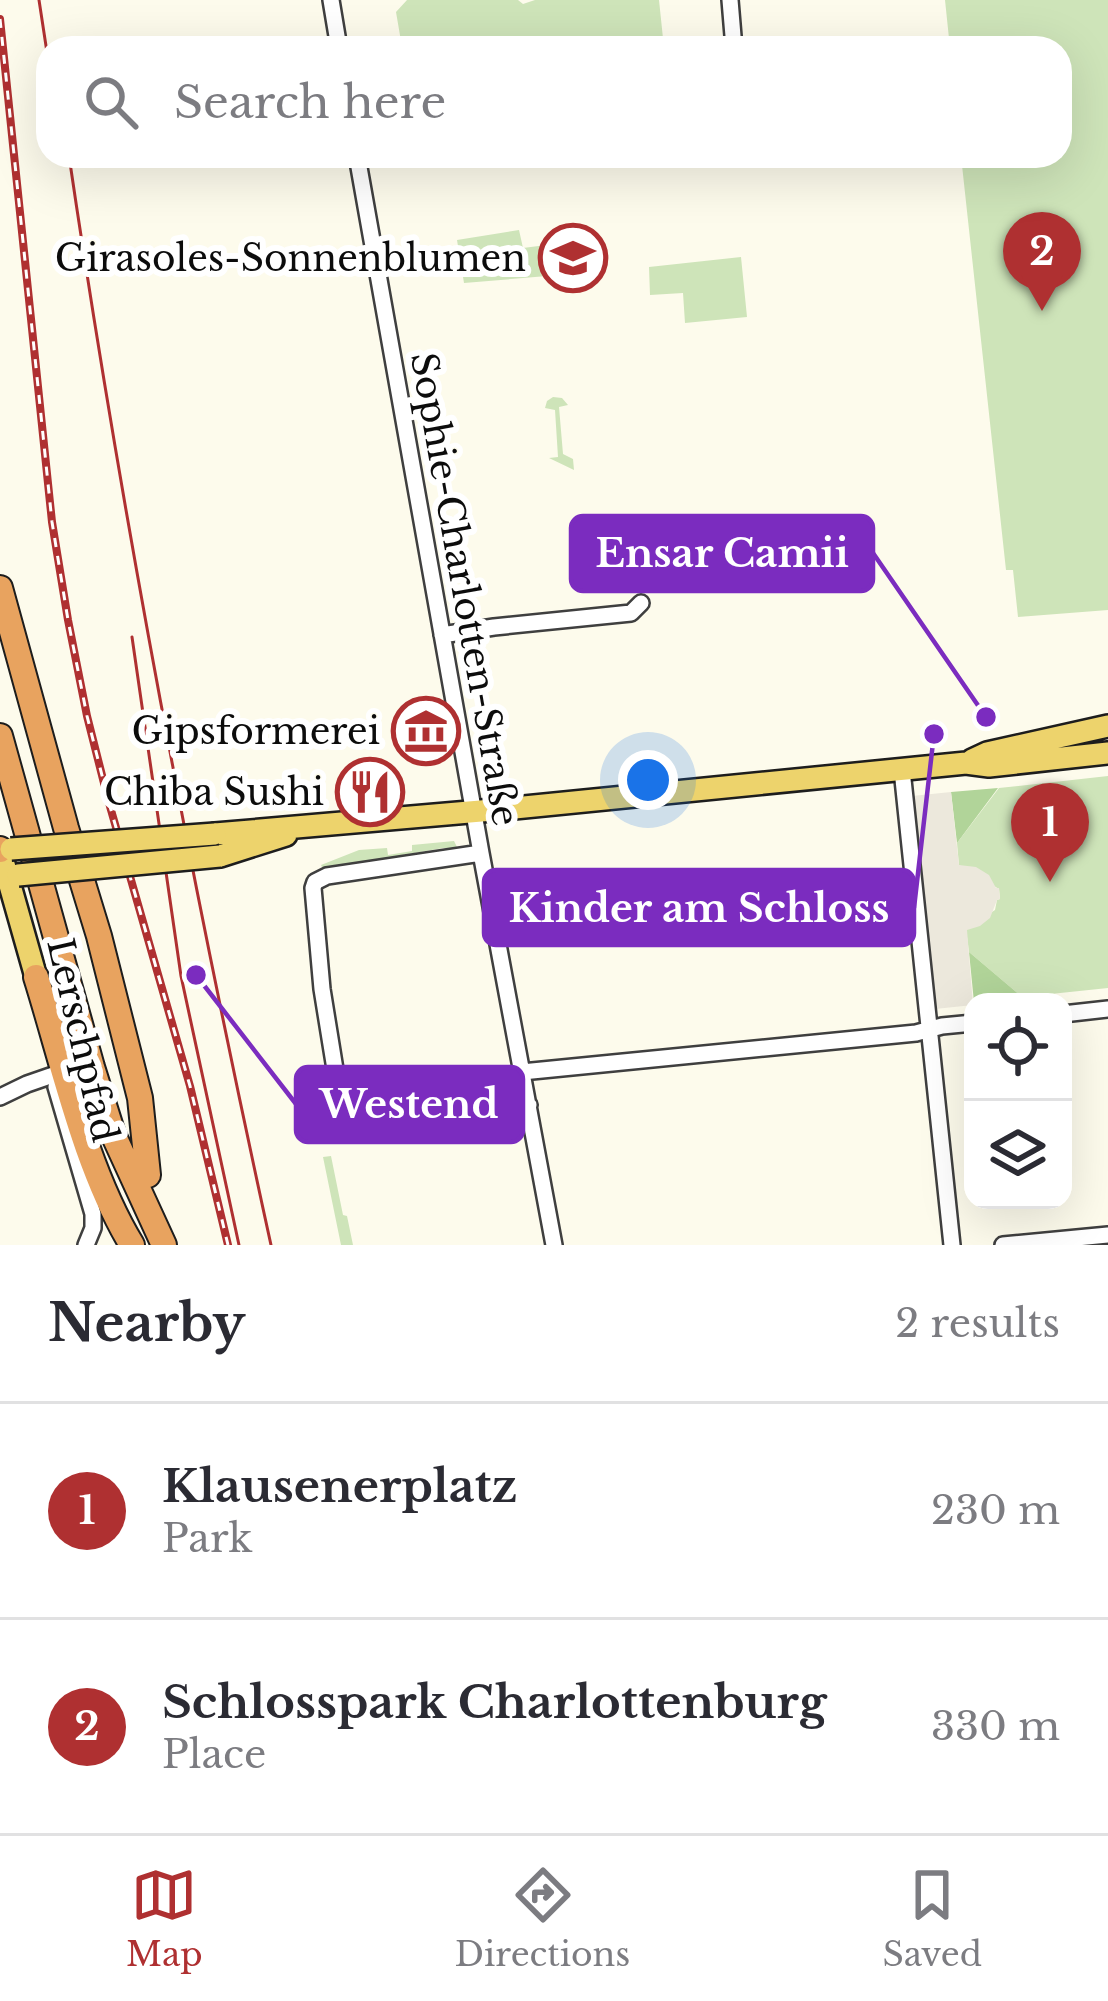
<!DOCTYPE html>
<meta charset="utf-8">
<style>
:root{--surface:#fff;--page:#f2f2f3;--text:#2b2b33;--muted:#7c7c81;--line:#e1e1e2;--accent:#af3031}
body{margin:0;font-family:"Libre Baskerville",serif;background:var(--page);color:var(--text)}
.controls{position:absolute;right:36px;bottom:36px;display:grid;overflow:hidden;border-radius:24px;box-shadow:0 12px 48px #0002}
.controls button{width:108px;height:108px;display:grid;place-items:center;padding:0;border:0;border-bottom:3px solid var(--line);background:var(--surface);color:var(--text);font:60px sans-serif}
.you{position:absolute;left:648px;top:780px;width:42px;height:42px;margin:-30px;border:9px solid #fff;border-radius:50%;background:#1a73e8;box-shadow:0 0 0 18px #1a73e833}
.badge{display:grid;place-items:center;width:78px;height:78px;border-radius:50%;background:var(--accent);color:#fff;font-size:39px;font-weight:700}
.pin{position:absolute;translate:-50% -99px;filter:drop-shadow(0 3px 6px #0008)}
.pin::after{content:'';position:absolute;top:63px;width:42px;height:36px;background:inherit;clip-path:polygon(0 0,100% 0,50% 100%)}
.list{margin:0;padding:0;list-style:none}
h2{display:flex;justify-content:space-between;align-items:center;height:156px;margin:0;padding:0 48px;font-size:51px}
h2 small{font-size:39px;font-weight:400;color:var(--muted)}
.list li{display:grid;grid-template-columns:78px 1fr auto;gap:36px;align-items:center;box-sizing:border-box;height:216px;padding:0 48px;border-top:3px solid var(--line)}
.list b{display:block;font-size:45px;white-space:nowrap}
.list p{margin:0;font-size:39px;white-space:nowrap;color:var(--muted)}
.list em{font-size:39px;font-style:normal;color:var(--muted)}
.icon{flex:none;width:66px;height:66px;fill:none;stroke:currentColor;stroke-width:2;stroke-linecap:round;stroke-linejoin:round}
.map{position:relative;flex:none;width:1108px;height:1245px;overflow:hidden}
.search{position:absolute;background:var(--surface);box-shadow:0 12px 48px #0002;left:36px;right:36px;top:36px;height:132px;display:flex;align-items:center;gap:30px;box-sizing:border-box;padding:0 42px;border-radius:36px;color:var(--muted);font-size:45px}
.sheet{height:588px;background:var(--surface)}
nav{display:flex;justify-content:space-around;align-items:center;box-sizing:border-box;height:168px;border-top:3px solid var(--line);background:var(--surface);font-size:33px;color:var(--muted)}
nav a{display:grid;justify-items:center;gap:6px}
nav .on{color:var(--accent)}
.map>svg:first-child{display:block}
.green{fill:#cee4b9}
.forest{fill:#b1d499}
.plaza{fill:#ece8dc}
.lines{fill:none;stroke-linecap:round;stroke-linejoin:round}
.minor-casing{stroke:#3f3f3f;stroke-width:20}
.major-casing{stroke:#1d1d1d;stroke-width:26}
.highway-casing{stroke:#1d1d1d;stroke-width:28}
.minor{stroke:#fff;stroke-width:15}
.major{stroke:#edd36c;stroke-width:21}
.highway{stroke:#e8a35f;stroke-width:24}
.tram{stroke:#af3031;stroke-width:3}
.rail-casing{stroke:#af3031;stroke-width:8}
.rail{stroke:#fff;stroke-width:3;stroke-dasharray:9;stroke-linecap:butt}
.major-bridge-casing{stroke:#1d1d1d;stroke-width:26;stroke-linecap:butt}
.major-bridge{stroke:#edd36c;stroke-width:21}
.labels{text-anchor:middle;stroke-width:12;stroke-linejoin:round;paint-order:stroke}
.poi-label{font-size:36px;fill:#0c0c0c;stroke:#fff;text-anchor:end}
.street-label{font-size:36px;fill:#0c0c0c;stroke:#fff}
.leader{fill:none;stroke:#7b2cbf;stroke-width:4.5}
.callout-dot{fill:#7b2cbf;stroke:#fff;stroke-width:4.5}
.callout{fill:#7b2cbf;stroke:#7b2cbf;stroke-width:4.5}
.callout-label{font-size:39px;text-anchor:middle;font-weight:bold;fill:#fff}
</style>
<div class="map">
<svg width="1108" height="1245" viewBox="0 0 1108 1245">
<rect width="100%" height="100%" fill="#fdfbec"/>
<path class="green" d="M407,0h111l5,4 12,-4h124l5,48h-259l-3,-1 -6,-35z
M945,0h163v610l-90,7 -5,-47h-7l-45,-414h99v-108h-110z
M519,230l4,18 31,-4 5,31 -95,8 -7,-43z
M741,257l6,60 -62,6 -2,-30 -33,2 -1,-28z
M553,397l9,1 6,7 -9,2 4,47 10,5 1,11 -25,-12 9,-1 -3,-47 -10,-2 2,-7z
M1108,776v212l-86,9 -53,-45 -3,-23 29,-19 2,-10 3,-1 -1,-10 -40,-24 -2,-22 42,-55z
M454,841l4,8 -15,-1 -120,21 -2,-4 38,-15 28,-2 1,7 24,-4v-6z
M331,1156l12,59 4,1 6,29h-12l-18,-88z"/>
<path class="forest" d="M998,788l-41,55 -6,-51z
M969,952l53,45 -48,5z"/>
<path class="plaza" d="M951,792l8,73 17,2 13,8 7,13h3l1,11 -3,1 -7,18 -10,8 -13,4 6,75 -38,4 -13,-121 -5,-18 3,-3 -8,-71z"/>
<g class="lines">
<g class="minor-casing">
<path id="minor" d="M331,0l8,48
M730,0l4,48
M357,156l124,697 73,392
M442,635l52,-8 137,-14 10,-10
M902,770l50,475
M481,853l-154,23 -12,6 -2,6 9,101 18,111 9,16 11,3 169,-14
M1063,1014l45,-5
M522,1072l394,-39 26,-7 31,-3
M56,1087l37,127v14l-7,17
M0,1097l27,-13 26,-9
M1003,1245l105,-10"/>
</g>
<g class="major-casing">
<path id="major" d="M972,760l15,-7 121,-27
M215,834l289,-25 462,-46 23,3 119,-13
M0,850l36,127
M220,856l66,-21"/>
</g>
<g class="highway-casing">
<path id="highway" d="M0,588l66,240 33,108 41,162 8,77
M0,736l92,331 21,67 51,111
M0,849v1
M36,977c27,86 49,191 96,268"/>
</g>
<use href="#minor" class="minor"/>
<use href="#major" class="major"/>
<use href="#highway" class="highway"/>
<path class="tram" d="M39,0l9,59
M69,156c54,366 123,728 202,1089
M132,637l49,339 58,269"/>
<g class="rail-casing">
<path id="rail" d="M0,19l52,503 16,98 19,96 22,87 81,283 38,159"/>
</g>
<use href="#rail" class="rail"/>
<g class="major-bridge-casing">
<path id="major-bridge" d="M11,849l204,-15
M18,875l202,-19"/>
</g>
<use href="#major-bridge" class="major-bridge"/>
</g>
<defs>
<g id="school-ring" transform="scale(3.45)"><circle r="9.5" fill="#fff" stroke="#af3031" stroke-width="1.5"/><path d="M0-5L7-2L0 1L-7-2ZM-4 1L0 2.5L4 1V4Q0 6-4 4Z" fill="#af3031"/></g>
<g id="museum-ring" transform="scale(3.45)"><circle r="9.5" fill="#fff" stroke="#af3031" stroke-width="1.5"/><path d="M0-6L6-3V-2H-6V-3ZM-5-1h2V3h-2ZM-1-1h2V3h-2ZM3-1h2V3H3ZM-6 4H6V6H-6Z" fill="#af3031"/></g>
<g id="restaurant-ring" transform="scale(3.45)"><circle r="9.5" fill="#fff" stroke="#af3031" stroke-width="1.5"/><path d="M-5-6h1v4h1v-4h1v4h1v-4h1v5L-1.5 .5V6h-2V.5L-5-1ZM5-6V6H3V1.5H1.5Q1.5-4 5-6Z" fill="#af3031"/></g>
</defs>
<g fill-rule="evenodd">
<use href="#school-ring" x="573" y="258"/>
<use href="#museum-ring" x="426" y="731"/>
<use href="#restaurant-ring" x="370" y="792"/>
</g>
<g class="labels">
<g class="poi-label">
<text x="526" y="271">Girasoles-Sonnenblumen</text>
<text x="380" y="744">Gipsformerei</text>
<text x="324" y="805">Chiba Sushi</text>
</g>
<g class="street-label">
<text transform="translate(465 589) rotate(80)" y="13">Sophie-Charlotten-Straße</text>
<text transform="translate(83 1040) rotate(77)" y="13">Lerschpfad</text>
</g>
</g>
<path class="leader" d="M986 717L873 553M934 734L914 908M196 975L296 1104"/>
<g class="callout-dot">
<circle cx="986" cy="717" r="12"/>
<circle cx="934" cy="734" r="12"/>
<circle cx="196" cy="975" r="12"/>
</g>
<g class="callout">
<rect x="571" y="516" width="302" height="75" rx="12"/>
<rect x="484" y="870" width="430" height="75" rx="12"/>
<rect x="296" y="1067" width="227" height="75" rx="12"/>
</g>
<g class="callout-label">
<text x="722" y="567">Ensar Camii</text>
<text x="699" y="922">Kinder am Schloss</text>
<text x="409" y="1118">Westend</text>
</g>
</svg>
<div class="controls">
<button><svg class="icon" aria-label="locate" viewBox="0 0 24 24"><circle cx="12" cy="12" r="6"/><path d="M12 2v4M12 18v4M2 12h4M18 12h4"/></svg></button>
<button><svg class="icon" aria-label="layers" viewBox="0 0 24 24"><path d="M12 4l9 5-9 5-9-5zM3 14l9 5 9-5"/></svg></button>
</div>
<div class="you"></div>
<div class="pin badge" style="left:1050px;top:882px">1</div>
<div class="pin badge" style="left:1042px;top:311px">2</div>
<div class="search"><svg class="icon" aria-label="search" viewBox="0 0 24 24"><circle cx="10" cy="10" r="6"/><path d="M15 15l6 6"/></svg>Search here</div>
</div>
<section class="sheet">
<h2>Nearby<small>2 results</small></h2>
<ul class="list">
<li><span class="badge">1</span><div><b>Klausenerplatz</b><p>Park</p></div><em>230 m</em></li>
<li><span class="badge">2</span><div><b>Schlosspark Charlottenburg</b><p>Place</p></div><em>330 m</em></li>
</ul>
</section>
<nav>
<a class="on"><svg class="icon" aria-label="map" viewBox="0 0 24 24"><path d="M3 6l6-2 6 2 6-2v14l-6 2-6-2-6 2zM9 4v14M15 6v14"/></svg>Map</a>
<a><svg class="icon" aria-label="directions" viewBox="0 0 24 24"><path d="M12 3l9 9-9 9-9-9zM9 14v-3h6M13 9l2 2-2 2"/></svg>Directions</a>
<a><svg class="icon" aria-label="saved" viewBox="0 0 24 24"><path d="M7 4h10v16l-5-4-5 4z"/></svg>Saved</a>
</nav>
